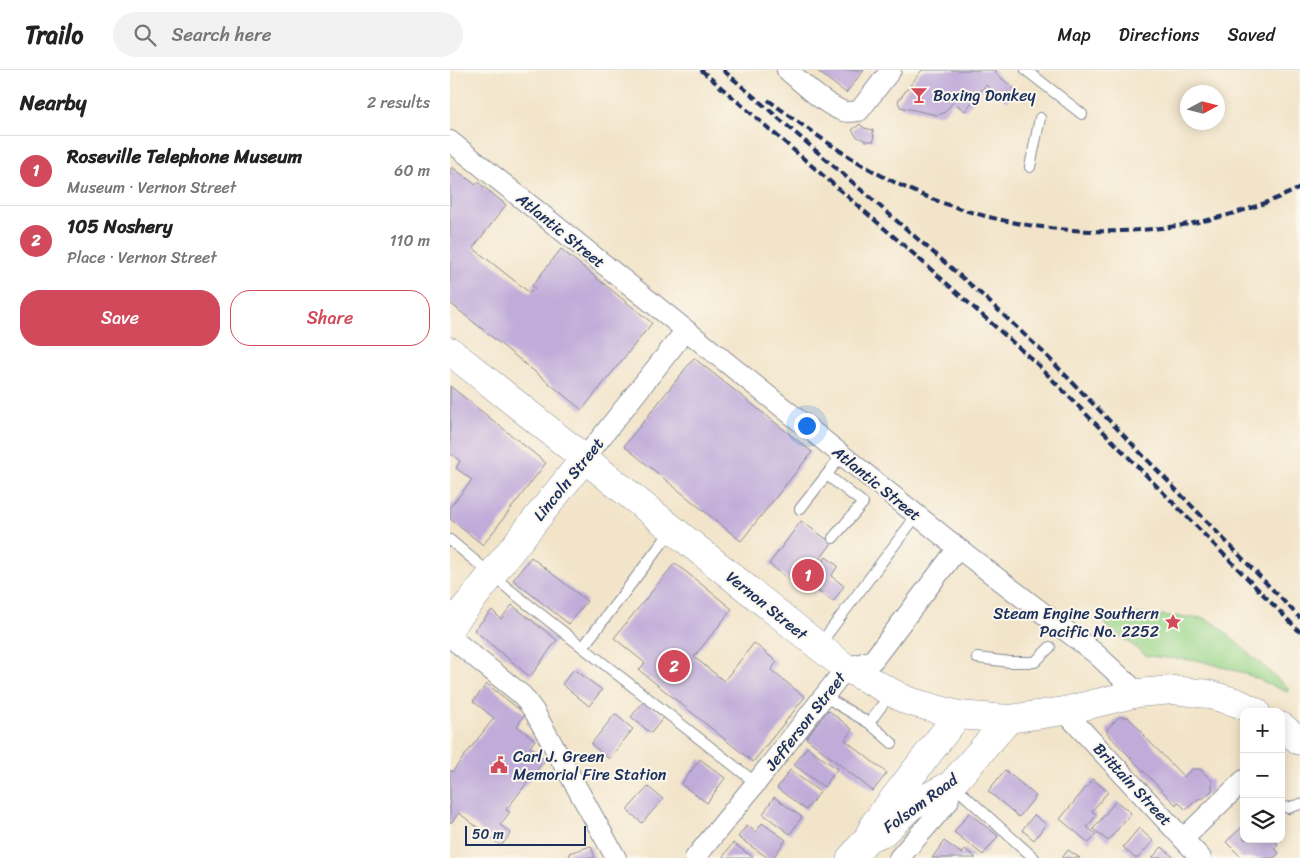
<!DOCTYPE html>
<meta charset="utf-8">
<style>
:root{--surface:#fff;--page:#f2f2f2;--text:#222;--muted:#767676;--line:#e0e0e0;--accent:#d1495b}
body{margin:0;font-family:Sriracha,sans-serif;background:var(--page);color:var(--text)}
.controls{position:absolute;right:15px;bottom:15px;display:grid;overflow:hidden;border-radius:10px;box-shadow:0 2px 12px #0003}
.controls button{width:45px;height:45px;display:grid;place-items:center;padding:0;border:0;border-bottom:1px solid var(--line);background:var(--surface);color:var(--text);font:25px sans-serif}
.compass{position:absolute;left:730px;top:15px;width:45px;height:45px;border-radius:50%;background:var(--surface);box-shadow:0 2px 12px #0003;rotate:83deg}
.scale{position:absolute;left:15px;bottom:12px;width:121px;box-sizing:border-box;padding-left:5px;border:2px solid #1b2f5e;border-top:0;font-size:14px;line-height:18px;white-space:nowrap;color:#1b2f5e;-webkit-text-stroke:4px #fbf7ec;paint-order:stroke}
.you{position:absolute;left:356px;top:355px;width:18px;height:18px;margin:-12px;border:4px solid #fff;border-radius:50%;background:#1a73e8;box-shadow:0 0 0 8px #1a73e833}
.badge{display:grid;place-items:center;width:32px;height:32px;border-radius:50%;background:var(--accent);color:#fff;font-size:16px;font-weight:700}
.pin{position:absolute;translate:-50% -50%;border:2px solid #fff;box-shadow:0 1px 5px #0006}
.list{margin:0;padding:0;list-style:none}
h2{display:flex;justify-content:space-between;align-items:center;height:65px;margin:0;padding:0 20px;font-size:21px}
h2 small{font-size:16px;font-weight:400;color:var(--muted)}
.list li{display:grid;grid-template-columns:32px 1fr auto;gap:15px;align-items:center;box-sizing:border-box;height:70px;padding:0 20px;border-top:1px solid var(--line)}
.list b{display:block;font-size:19px;white-space:nowrap}
.list p{margin:0;font-size:16px;white-space:nowrap;color:var(--muted)}
.list em{font-size:16px;font-style:normal;color:var(--muted)}
.actions{display:flex;gap:10px;padding:15px 20px}
.actions a{flex:1;padding:11px 0;border:1px solid var(--accent);border-radius:20px;text-align:center;font-size:18px;color:var(--accent)}
.actions .main{background:var(--accent);color:#fff}
.icon{flex:none;width:28px;height:28px;fill:none;stroke:currentColor;stroke-width:2;stroke-linecap:round;stroke-linejoin:round}
.map{position:relative;flex:none;width:850px;height:788px;overflow:hidden}
header{display:flex;align-items:center;gap:30px;box-sizing:border-box;height:70px;padding:0 25px;background:var(--surface);border-bottom:1px solid var(--line)}
header strong{font-size:24px}
nav{display:flex;gap:28px;margin-inline-start:auto;font-size:18px}
.search{width:350px;height:45px;background:var(--page);display:flex;align-items:center;gap:12px;box-sizing:border-box;padding:0 18px;border-radius:28px;color:var(--muted);font-size:19px}
main{display:flex}
aside{flex:1;background:var(--surface)}
.map>svg:first-child{display:block}
.green{fill:#99d589;stroke:#5a8274}
.building{fill:#c0acd9}
.lines{fill:none;stroke-linecap:round;stroke-linejoin:round}
.lane-casing{stroke:#868a94;stroke-width:12}
.street-casing{stroke:#868a94;stroke-width:22}
.secondary-casing{stroke:#868a94;stroke-width:29}
.lane{stroke:#fff;stroke-width:10}
.street{stroke:#fff;stroke-width:20}
.secondary{stroke:#fff;stroke-width:28}
.rail{stroke:#1b2f5e;stroke-width:4;stroke-dasharray:8 4;stroke-linecap:butt}
.labels{text-anchor:middle;stroke-width:4;stroke-linejoin:round;paint-order:stroke}
.poi-label{font-size:16px;fill:#1b2f5e;stroke:#fbf7ec;text-anchor:start}
.street-label{font-size:16px;fill:#1b2f5e;stroke:#fbf7ec}
</style>
<header>
<strong>Trailo</strong>
<div class="search"><svg class="icon" aria-label="search" viewBox="0 0 24 24"><circle cx="10" cy="10" r="6"/><path d="M15 15l6 6"/></svg>Search here</div>
<nav><a>Map</a><a>Directions</a><a>Saved</a></nav>
</header>
<main>
<aside>
<h2>Nearby<small>2 results</small></h2>
<ul class="list">
<li><span class="badge">1</span><div><b>Roseville Telephone Museum</b><p>Museum · Vernon Street</p></div><em>60 m</em></li>
<li><span class="badge">2</span><div><b>105 Noshery</b><p>Place · Vernon Street</p></div><em>110 m</em></li>
</ul>
<div class="actions"><a class="main">Save</a><a>Share</a></div>
</aside>
<div class="map">
<svg width="850" height="788" viewBox="0 0 850 788">
<rect width="100%" height="100%" fill="#fbf7ec"/>
<filter id="ink" filterUnits="userSpaceOnUse"><feTurbulence type="fractalNoise" baseFrequency=".02" numOctaves="2"/><feDisplacementMap in="SourceGraphic" scale="10" xChannelSelector="R" yChannelSelector="G"/><feConvolveMatrix kernelMatrix="1 2 1 2 8 2 1 2 1" color-interpolation-filters="sRGB"/></filter>
<filter id="wash" filterUnits="userSpaceOnUse"><feTurbulence type="fractalNoise" baseFrequency=".0096" numOctaves="4" result="noise"/><feDisplacementMap in="SourceGraphic" scale="20" xChannelSelector="R" yChannelSelector="G"/><feGaussianBlur stdDeviation="1.12" result="paint"/><feColorMatrix in="noise" values="0 0 0 0 0 0 0 0 0 0 0 0 0 0 0 0 0 1.4 0 .05"/><feComposite in="paint" operator="in"/></filter>
<g filter="url(#wash)">
<rect width="100%" height="100%" fill="#f2e4c9"/>
<path class="green" d="M692,544l62,4 13,7 73,65 -3,2 -43,-19 -43,-12 -54,-5 -43,-32c10,-10 25,-9 38,-10z"/>
<g id="blocks">
<path class="building" d="M366,0h48l-18,23z
M472,0h75l-2,3 21,17 -9,12 -21,-17 -21,26 -12,-9 -9,11 -7,2 -37,-8 -2,-6z
M410,54l4,4 9,2 1,11h-8l-10,-5 -4,-6z
M2,97l24,18 2,-3 28,23 -33,43 57,45 5,-5 -3,-2 29,-37 91,74 -70,87 -132,-107v-133z
M244,288l118,94 -71,89 -117,-95z
M0,316l96,77 -63,82 -33,-26v-12l22,-27 -16,-12 4,-7 -10,-8z
M351,451l31,22 -33,44 -30,-23z
M81,487l56,44 -18,23 -56,-44z
M376,487l12,9 -7,10 13,10 -11,16 -26,-19z
M225,493l57,46 -38,48 30,24 30,-38 23,19 -6,8 34,27 -52,65 -114,-92 6,-7 -31,-25z
M62,535l45,35 -27,37 -56,-47 18,-20 9,9z
M124,599l28,21 -13,16 -27,-22z
M37,614l38,30 -8,12 18,14 -5,7 15,13 -39,50 4,2 -10,13 11,8 -10,13 -42,-33 -8,10 -1,-1v-52l2,2 42,-54 -21,-17z
M194,631l20,16 -13,16 -20,-16z
M378,640l24,19 -7,11 42,33 -14,18 -67,-53z
M165,644l18,15 -24,30 -18,-15z
M669,647h9l16,17 -1,1 41,42 8,-8h8l12,12v9l-8,8 -6,1 -12,11 -8,-8 -2,3 -69,-72v-4z
M357,677l30,22 -13,18 -30,-22z
M250,689l25,19 -18,25 -26,-19z
M340,700l30,22 -14,18 -29,-22z
M555,700l31,26 -17,21 -31,-26z
M643,709l15,13 -16,19 5,4 -10,12 9,7 -7,9 -29,-24z
M198,717l15,12 -21,24 -15,-13z
M324,727l28,20 -12,17 -27,-20z
M666,731l15,12 -23,28 -15,-12z
M519,743l29,23 -15,19 -29,-23z
M584,745l12,9 -12,16 -12,-10z
M312,753l24,17 -13,18h-5l-30,-21 9,-12 9,7z
M794,755v14h29l5,5 -4,4 5,5 -5,5h-32l-16,-16z
M689,758l14,13 -15,17h-3l-12,-11z
M494,771l18,13 3,-5 11,9h-44z
M283,773l21,15h-32z
M141,776l4,12h-24l-2,-5z
M712,777l12,11h-22z
M618,780l12,8h-18z"/>
</g>
</g>
<g filter="url(#ink)">
<use href="#blocks" fill-opacity="0" stroke="#868a94" stroke-width="1"/>
<g class="lines">
<g class="lane-casing">
<path id="lane" d="M576,0l56,44
M580,97l10,-49
M377,405l36,28 -30,35
M350,439l42,-54
M0,470l61,51 245,192
M370,574l97,-129
M133,577l89,-117
M527,588l33,4h25l15,-15
M374,626l45,27 22,-30
M419,653l23,20
M503,715l81,73
M831,736l7,2 12,-4"/>
</g>
<g class="street-casing">
<path id="street" d="M337,0c16,13 33,31 53,40 6,3 13,2 19,1l32,-41
M0,71l508,407 137,105 43,40
M134,389l102,-129
M0,567l72,58 12,16 82,147
M614,641l137,147
M733,769l61,-59
M245,788l61,-75 90,-115 27,-8 85,-112
M449,788l49,-56 4,-18"/>
</g>
<g class="secondary-casing">
<path id="secondary" d="M0,281l396,317 62,33 50,14 51,4 55,-8 74,-18 35,-3 35,4 30,9 18,9
M0,557l134,-168
M831,656l19,15
M418,768l16,-6 27,-26 41,-22 57,-65
M401,788l17,-20 7,-15 83,-108"/>
</g>
<use href="#lane" class="lane"/>
<use href="#street" class="street"/>
<use href="#secondary" class="secondary"/>
<path class="rail" d="M251,0l206,178 129,115 264,269
M273,0l257,223 65,61 255,264
M318,30c38,28 78,57 120,79 126,65 283,71 412,9"/>
</g>
</g>
<defs>
<g id="bar-bare" transform="scale(1.35)"><path d="M-6-5H6L.8 .8V4.5H3.5V6h-7V4.5H-.8V.8Z" fill="#d1495b" stroke="#fbf7ec" stroke-width="2.5" paint-order="stroke"/></g>
<g id="sight-bare" transform="scale(1.35)"><path d="M0-6L1.8-2.2L6-1.7L2.9 1.2L3.7 5.4L0 3.3L-3.7 5.4L-2.9 1.2L-6-1.7L-1.8-2.2Z" fill="#d1495b" stroke="#fbf7ec" stroke-width="2.5" paint-order="stroke"/></g>
<g id="civic-bare" transform="scale(1.35)"><path d="M-.6-6.5H3V-4.5H.6V-3L4-1V1h2V6H-6V1h2V-1L-.6-3ZM-1.2 2.5V6h2.4V2.5Z" fill="#d1495b" stroke="#fbf7ec" stroke-width="2.5" paint-order="stroke"/></g>
</defs>
<g fill-rule="evenodd">
<use href="#bar-bare" x="469" y="25"/>
<use href="#sight-bare" x="723" y="552"/>
<use href="#civic-bare" x="49" y="695"/>
</g>
<g class="labels">
<g class="poi-label">
<text x="483" y="31">Boxing Donkey</text>
<text x="709" y="549" text-anchor="end">Steam Engine Southern<tspan x="709" dy="18">Pacific No. 2252</tspan></text>
<text x="63" y="692">Carl J. Green<tspan x="63" dy="18">Memorial Fire Station</tspan></text>
</g>
<g class="street-label">
<text transform="translate(111 160) rotate(39)" y="6">Atlantic Street</text>
<text transform="translate(118 409) rotate(-51)" y="6">Lincoln Street</text>
<text transform="translate(427 413) rotate(39)" y="6">Atlantic Street</text>
<text transform="translate(317 535) rotate(39)" y="6">Vernon Street</text>
<text transform="translate(355 651) rotate(-52)" y="6">Jefferson Street</text>
<text transform="translate(683 714) rotate(47)" y="6">Brittain Street</text>
<text transform="translate(470 733) rotate(-36)" y="6">Folsom Road</text>
</g>
</g>
</svg>
<div class="controls">
<button>+</button>
<button>−</button>
<button><svg class="icon" aria-label="layers" viewBox="0 0 24 24"><path d="M12 4l9 5-9 5-9-5zM3 14l9 5 9-5"/></svg></button>
</div>
<svg class="compass" viewBox="-18 -18 36 36"><path d="M0-13l5 13h-10z" fill="#e53935"/><path d="M0 13l5-13h-10z" fill="#767676"/></svg>
<div class="scale">50 m</div>
<div class="you"></div>
<div class="pin badge" style="left:358px;top:505px">1</div>
<div class="pin badge" style="left:224px;top:596px">2</div>
</div>
</main>
